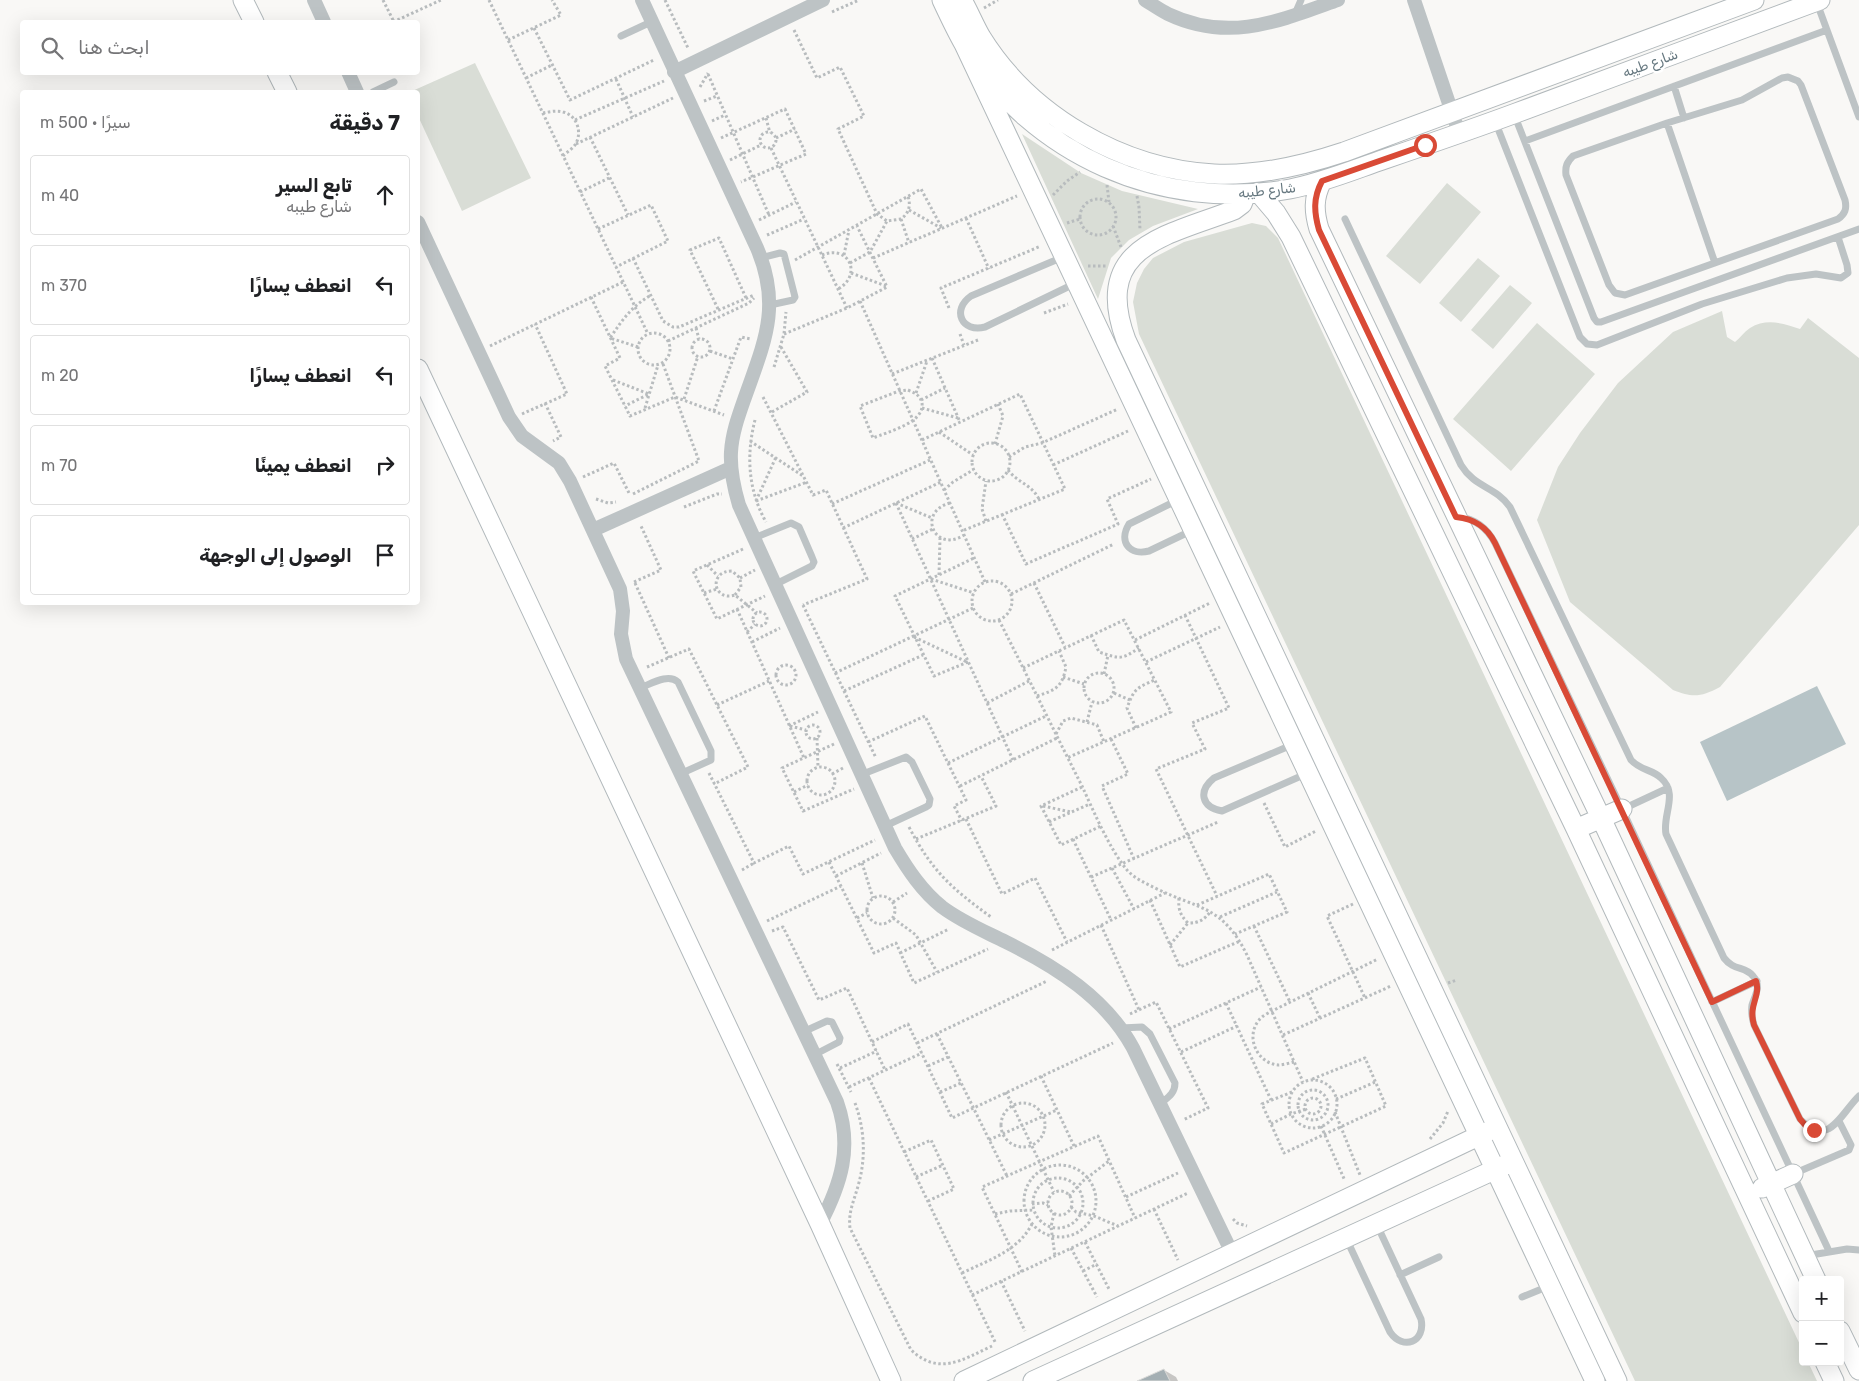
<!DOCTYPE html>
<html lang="ar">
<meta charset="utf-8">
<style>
:root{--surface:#fff;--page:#f2f2f2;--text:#202124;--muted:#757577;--line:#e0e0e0}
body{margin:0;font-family:Rubik,Vazirmatn,sans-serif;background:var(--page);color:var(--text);direction:rtl}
.controls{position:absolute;right:15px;bottom:15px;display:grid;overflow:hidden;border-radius:5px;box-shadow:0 5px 20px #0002}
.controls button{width:45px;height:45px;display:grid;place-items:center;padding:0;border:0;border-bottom:1px solid var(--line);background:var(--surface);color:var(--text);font:25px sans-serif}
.stop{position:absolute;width:15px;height:15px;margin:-11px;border:4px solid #d94a36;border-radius:50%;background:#fff}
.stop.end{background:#d94a36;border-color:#fff;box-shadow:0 1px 5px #0008}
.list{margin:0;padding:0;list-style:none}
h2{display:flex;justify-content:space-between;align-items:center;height:65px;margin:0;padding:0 20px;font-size:21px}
h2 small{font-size:16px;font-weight:400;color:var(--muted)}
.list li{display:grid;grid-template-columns:32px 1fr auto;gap:15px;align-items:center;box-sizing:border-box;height:80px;margin:0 10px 10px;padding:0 10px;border:1px solid var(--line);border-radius:5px}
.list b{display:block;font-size:19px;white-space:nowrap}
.list p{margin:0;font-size:16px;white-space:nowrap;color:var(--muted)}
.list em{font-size:16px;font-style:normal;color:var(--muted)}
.icon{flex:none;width:28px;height:28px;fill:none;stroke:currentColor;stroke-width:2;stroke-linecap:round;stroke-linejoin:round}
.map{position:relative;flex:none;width:1859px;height:1381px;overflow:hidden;direction:ltr}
.search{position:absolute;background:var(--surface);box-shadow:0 5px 20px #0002;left:20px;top:20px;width:400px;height:55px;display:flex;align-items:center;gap:12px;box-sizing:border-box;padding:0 18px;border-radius:5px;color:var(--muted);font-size:19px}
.panel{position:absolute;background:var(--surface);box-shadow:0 5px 20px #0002;left:20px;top:90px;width:400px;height:515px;border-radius:5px;direction:rtl}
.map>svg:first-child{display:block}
.green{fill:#d9ddd6}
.water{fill:#b7c4c7}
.shadow{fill:#0003}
.building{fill:#a4afb3;stroke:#dadad8}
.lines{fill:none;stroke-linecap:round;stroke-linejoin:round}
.secondary-casing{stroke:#b2b9bc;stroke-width:21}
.path{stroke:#b8bcbe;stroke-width:3;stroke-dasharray:2.5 2.5;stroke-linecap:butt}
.lane{stroke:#bdc3c5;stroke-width:7}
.street{stroke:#bdc3c5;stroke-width:14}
.secondary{stroke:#fff;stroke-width:19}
.route{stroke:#d94a36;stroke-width:6}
.labels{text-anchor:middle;stroke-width:5;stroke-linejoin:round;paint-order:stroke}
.street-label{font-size:14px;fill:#65777f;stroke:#fff}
</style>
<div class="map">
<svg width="1859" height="1381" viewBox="0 0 1859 1381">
<rect width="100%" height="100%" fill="#f9f8f6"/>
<path class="green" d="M475,63l56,115 -69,33 -44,-95v-24h-8z
M1022,134l59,39 41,18 76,18 -45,17 -24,14 -18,18 -13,41z
M1447,183l34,29 -61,72 -34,-28z
M1252,223l14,3 12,12 525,1113v11h5l9,19h-182l-496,-1047 -6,-32 4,-19 7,-14 9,-11 31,-16z
M1478,258l22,18 -39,46 -22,-19z
M1510,285l22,18 -39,46 -22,-19z
M1722,311l5,26 8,5c5,-4 9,-10 15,-14 16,-10 33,-5 50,1l8,-11 51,40v167l-139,162c-19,10 -27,11 -47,3l-103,-88 -33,-82 21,-53 22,-34 38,-50 55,-51z
M1537,323l58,51 -84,97 -58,-52z"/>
<path class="water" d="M1817,686l29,58 -119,57 -27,-59z"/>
<path class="shadow" d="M1164,1370l12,7 2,4h-38z"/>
<path class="building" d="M1164,1369l6,12h-33z"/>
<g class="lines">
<g class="secondary-casing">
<path id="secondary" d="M243,0l11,22
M942,0c7,15 14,30 22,44 69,112 198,168 326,145 32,-6 63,-19 95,-30 44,-15 88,-30 131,-46 101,-38 203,-75 304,-113
M962,0c7,12 12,25 19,37 49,79 141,132 233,137 44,2 88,-8 130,-22l410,-152
M964,44l631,1337
M277,72l10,20
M1322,181c-9,17 -8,31 -3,48l282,589 215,462
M1259,193l17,20 15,24 285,592 227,484
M1246,194l-4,10 -8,6c-68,26 -143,36 -108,130l491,1041
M418,369l402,855 71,157
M1576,829l46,-20
M1762,1188l31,-14
M1840,1331l19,39
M1825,1362l9,19
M964,1381l525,-250
M1033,1381l472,-216"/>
</g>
<path class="path" d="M383,0l11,22
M489,0l159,334
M665,0l23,48
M984,8l14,-8
M832,12l27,-12
M393,22l48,-22
M534,28l36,72 84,-40
M794,30l23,48 23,-11 24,49 -26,13 39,85 10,7 14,-2c8,-6 10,-13 7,-23
M508,40l53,-25 -9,-15
M708,74l61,141
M526,78l26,-13
M616,79l17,38
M700,87l8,-14
M704,101l13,-5
M543,113c6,-1 13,-3 20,-1 14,3 20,21 12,33 -3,4 -8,7 -12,11
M766,118l4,15
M575,120l89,-39
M712,121l13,-6
M760 140a8 8 0 1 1 16 0a8 8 0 1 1-16 0Z
M590,137l38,78
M721,138l64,-29 21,45 -65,28
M776,138l19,-9
M576,144l97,-46
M771,148l76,160
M730,160l31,-15
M1107,185l2,17
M580,192l29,-14
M1053,195l14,-14 13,-9
M1137,196l2,11 1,23
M1080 217a18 18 0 1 1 36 0a18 18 0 1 1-36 0Z
M909,210l32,18
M966,218l23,51
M901,219l8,24
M759,220l37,-18
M1067,223l13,-4
M1113,226l8,21
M598,229l53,-24 17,36 -52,26
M767,235l37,-16
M822,255c27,-11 41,20 16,34
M844,255l5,-25
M633,258l30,63 10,6h6l75,-32
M873,258l144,-62
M795,260l126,-71 21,39
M850,263l20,-11 17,-31
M1088,266h19
M851,273l35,13
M591,297l29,61 -15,8 25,50 45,-19 49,18
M860,301l125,281
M949,308l-8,-20 100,-42
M718,309l-28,-59 29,-12 27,60
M1044,313l24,-9
M696,328l3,11
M638 349a16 16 0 1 1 32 0a16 16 0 1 1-32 0Z
M784,334l63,-26 40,-21 -30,-61
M960,334l4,11
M692 348a9 9 0 1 1 18 0a9 9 0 1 1-18 0Z
M668,341l81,-38 5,-5
M490,346l133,-64
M638,347l-28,-9c13,-19 21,-31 41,-43
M710,351l23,8
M932,358l28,64
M663,364l36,97
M774,367l10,-33 2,-22
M892,374l86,-34
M613,380l36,14 -24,12
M908,390c7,3 12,5 14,13 3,20 -35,29 -49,35l-13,-32 39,-15z
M916,393l11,-32
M763,397l50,98 13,-5 41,89 -64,26
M684,399l14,-43
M921,400l24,-12
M545,403l16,34 -8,4
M645,408l13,-43
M922,408l36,10
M714,411l27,-74 10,2
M772,412l35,-20 -26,-45
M522,414l45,-20 -32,-70
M755,420c-9,35 -7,70 11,102
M939,432l34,23
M922,440l98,-46 45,95 -103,42
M750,441l53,35
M972 462a19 19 0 1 1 38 0a19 19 0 1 1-38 0Z
M995,444l8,-28 -5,-12
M1009,457l16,-10 17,-4 76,-34
M1053,465l75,-34
M1008,470c10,13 23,14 31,29
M583,477l31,-14 16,32
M944,490l9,-8 20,-12
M633,494l66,-33
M596,499l12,4 8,-1
M756,501l51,-19
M756,501l20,-44
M896,503l117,257
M896,503l36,15
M950,503c-34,9 -15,51 14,32
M832,504l98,-44
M684,507l33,-13h5
M1002,514l24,50 92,-40 -11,-25 44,-20
M986,521l-4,-12 4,-28
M843,528l98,-46
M912,539l21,-10
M743,549l-50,22 24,48 48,-23
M707,565l11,11
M939,575l1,-37
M740,578l15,-8
M931,579l43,14
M972 601a20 20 0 1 1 40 0a20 20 0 1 1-40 0Z
M634,582l27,-12 -20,-44
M635,583l34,75
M1034,583l31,64
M704,593l13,-4
M1011,594l103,-50
M735,595l6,-8 -1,-9 -8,-7c-24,0 -19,31 3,24l22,18
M803,605l73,153
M737,609l67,149
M753 619a7 7 0 1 1 14 0a7 7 0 1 1-14 0Z
M1185,615l44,93 -37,15 13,26 -49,20 61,127
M999,620c28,55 55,111 83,166 12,26 27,62 45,84 7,8 18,13 28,18 45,22 67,17 92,67l56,127
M747,632l8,-8
M1091,635l8,17c21,7 22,8 40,-4
M914,637l53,25
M1135,640l75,-37
M752,642l28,-14
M968,662l-34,14 -39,-80 79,-38
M1146,662l74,-35
M776 675a10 10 0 1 1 20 0a10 10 0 1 1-20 0Z
M647,667l42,-18 59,118 -34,17
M1023,668l101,-48 47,92 -104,46
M1084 688a15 15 0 1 1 30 0a15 15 0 1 1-30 0Z
M835,673l138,-65
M1104,674l4,-19
M1063,677l21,7
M844,691l79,-36
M1114,693l16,7
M1037,696c18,-6 25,-8 29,-29l-7,-16
M987,703l42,-22
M717,705l52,-24
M1087,722l5,-20
M806 732a7 7 0 1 1 14 0a7 7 0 1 1-14 0Z
M789,726l29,-14
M790,726l16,4
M1136,728l-9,-20c7,-19 9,-20 28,-28
M1056,734l7,-13 8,-3 26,7 7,17
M817,738l1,29
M1111,739l17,35 -26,12 32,73
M868,742l57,-26 41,84 -12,6 8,15
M834,744l-52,24 21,43 51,-22
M948,763l98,-47
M807 781a14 14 0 1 1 28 0a14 14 0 1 1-28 0Z
M709,773l45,90 35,-17 14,28 72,-34
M832,774l11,-6
M960,786l97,-48
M1082,787l-41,19 20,39 40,-19
M794,792l14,-7
M1264,803l21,44 31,-16
M1043,806l28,6
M966,819l36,75 33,-16 32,64
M1049,822l41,-18
M909,827c23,44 42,61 82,90
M916,839l80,-33 -15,-30
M1073,839l38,81
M829,862l45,91 22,-10 18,40 74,-34
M862,863l11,35
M1112,868l22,41
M742,870l12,-7
M836,876l45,-23
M1091,877l127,-55
M867 910a14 14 0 1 1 28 0a14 14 0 1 1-28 0Z
M1179,898c-1,11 1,17 9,25 11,0 16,-3 23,-12
M1150,900l30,67 60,-26
M893,902l14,-9
M1353,904l-26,12 38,82
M1197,905l72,-31 18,38 -52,22
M1220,917l57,-25
M857,918l10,-5
M893,918l23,17 21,37
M767,921l74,-35
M1101,925l38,85
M1254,926l36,76
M772,931l11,-4 36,73 28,-12 38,82
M1170,945l18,-22
M1052,950l113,-57
M900,953l49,-24
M1448,983l9,-3
M1308,993l12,25
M1226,1003l45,97
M1130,1014l26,-12 52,106 -25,12
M1169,1029l92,-42
M937,1034l70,142
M1283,1035l108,-49
M872,1042l36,-18 44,94 161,-75
M917,1043l130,-62
M1181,1052l56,-26
M1294,1062c-5,1 -11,3 -16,3 -21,-2 -33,-28 -19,-45 3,-4 9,-7 13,-9l106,-52
M837,1064l14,28
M928,1066l20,-9
M840,1068l37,-17
M1041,1076l33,70
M869,1078l127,266
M1289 1104a24 24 0 1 1 48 0a24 24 0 1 1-48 0Z
M849,1087l73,-34
M1298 1105a15 15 0 1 1 30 0a15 15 0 1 1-30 0Z
M940,1092l21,-9
M1006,1092l48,100
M1292,1092l-30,12 22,49 102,-47 -21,-48 -55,22
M1305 1106a8 8 0 1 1 16 0a8 8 0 1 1-16 0Z
M1336,1099l39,-17
M855,1103c10,27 11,56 3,83 -4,15 -10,26 -8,42l61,122c28,26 51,10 81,-4
M1001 1125a22 22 0 1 1 44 0a22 22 0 1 1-44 0Z
M1335,1112l25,63
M1271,1124l20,-10 15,-5
M1321,1126l24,55
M1430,1139l13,-16 5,-12
M989,1140l68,-30
M904,1152l27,-12 23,49 -26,12
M1024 1201a36 36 0 1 1 72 0a36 36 0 1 1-72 0Z
M916,1177l27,-12
M1033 1203a25 25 0 1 1 50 0a25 25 0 1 1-50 0Z
M1048 1203a12 12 0 1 1 24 0a12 12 0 1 1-24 0Z
M1069,1196l14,-15 26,-20
M1126,1197l52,-24
M1032,1204l11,-1 5,2
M1071,1207l5,5 18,4 24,10
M1154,1209l24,51
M1054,1213l-3,14 4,29
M995,1214l15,-3 23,-1
M1233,1219l4,4 10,3
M1085,1242l25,49
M1071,1248l26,49
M1083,1271l14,-7
M1022,1272l-40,-85 116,-51 37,82
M962,1273c27,-13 56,-22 70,-49
M1001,1281l24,50
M972,1295l216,-102"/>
<path class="lane" d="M1817,3l42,114
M1295,14l6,-14
M621,36l30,-14
M1788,77l10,4 3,4 44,115c2,9 0,14 -7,19l-213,76 -10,-2 -6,-8 -43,-110c-1,-9 1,-13 7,-19l94,-33 75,-23 40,-22z
M1674,86l10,32
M373,92l21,-10
M1514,114l80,204 3,4h4l258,-93
M1495,121l85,216 7,7 10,1 105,-41 85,-26 29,-4 25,4 7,-5 -1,-8 -9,-28
M1667,123l48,140
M1525,141l302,-111
M1345,219l116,246c14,23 34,21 49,42l121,253c10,11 21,9 30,18 18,16 1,37 5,56l58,124c10,13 21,8 29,18 9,10 2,19 -1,29 -1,7 0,13 2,20l46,94c28,31 41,-6 59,-23
M1063,257l-92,39c-20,14 -9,37 14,31l91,-44
M761,258l19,-5 4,1 11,43 -2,3 -23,5
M1178,500l-49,24c-11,18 1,32 20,27l44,-21
M1459,517c17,2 28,11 36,26l127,266 207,442
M754,538l37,-15 8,4 13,30 2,5 -2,4 -36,18
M640,688c11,-4 28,-15 38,-6l33,69v9l-31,14
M1294,744l-80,34c-16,13 -13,29 8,33l86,-38
M863,774l43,-17 6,5 18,37 -1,6 -3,2 -41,19
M1623,809l45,-21
M1712,1002l45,-21
M1121,1028l21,-1 8,7 25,49c0,11 -8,15 -15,21
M803,1032l24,-11 5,1 8,16 -1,4 -25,13
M1793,1174l56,-24 2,-5 -12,-24
M1346,1238l44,94c13,19 36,10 31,-13l-44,-94
M1805,1256l42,-7 12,1
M1400,1275l39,-18
M1522,1297l27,-11"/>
<path class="street" d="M314,0l10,22
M642,0l115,248c25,59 7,95 -13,152 -6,17 -12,34 -13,52 -1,18 3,36 8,53l156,343c13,22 27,43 47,59 20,15 42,24 64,35 49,24 100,56 127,106l99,205
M1145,0c8,5 15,10 23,14 61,29 111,7 170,-14
M1414,0l45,133
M348,72l9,20
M674,72l149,-72
M418,222l91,195 13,19 37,27 11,18 50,108 3,22 -2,23 5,25 211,443c16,45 4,82 -17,122
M593,530l138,-62"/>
<use href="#secondary" class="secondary"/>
</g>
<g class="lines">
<path class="route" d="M1425,145l-103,36c-9,17 -8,31 -3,49l137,287c19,2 31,10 39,26l217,459 44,-21c5,16 -8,23 -2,44l46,94 6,7 8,4"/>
</g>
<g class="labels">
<g class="street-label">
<text transform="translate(1650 63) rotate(-20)" y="5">شارع طيبه</text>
<text transform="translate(1267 190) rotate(-6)" y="5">شارع طيبه</text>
</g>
</g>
</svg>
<div class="controls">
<button>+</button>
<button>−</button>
</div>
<div class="stop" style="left:1425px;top:145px"></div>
<div class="stop end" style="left:1814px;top:1130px"></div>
<div class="search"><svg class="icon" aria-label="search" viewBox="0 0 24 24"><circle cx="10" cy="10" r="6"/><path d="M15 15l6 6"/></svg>ابحث هنا</div>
<section class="panel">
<h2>7 دقيقة<small>سيرًا · 500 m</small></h2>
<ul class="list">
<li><svg class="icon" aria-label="ahead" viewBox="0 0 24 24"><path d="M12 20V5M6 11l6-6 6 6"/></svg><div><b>تابع السير</b><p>شارع طيبه</p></div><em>40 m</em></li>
<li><svg class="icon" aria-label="left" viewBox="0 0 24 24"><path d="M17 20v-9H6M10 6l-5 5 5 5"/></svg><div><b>انعطف يسارًا</b></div><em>370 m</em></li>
<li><svg class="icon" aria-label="left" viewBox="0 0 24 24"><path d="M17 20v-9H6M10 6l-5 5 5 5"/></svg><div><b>انعطف يسارًا</b></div><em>20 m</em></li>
<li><svg class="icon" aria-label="right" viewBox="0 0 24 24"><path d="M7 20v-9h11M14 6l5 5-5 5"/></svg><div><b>انعطف يمينًا</b></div><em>70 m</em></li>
<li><svg class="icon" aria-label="arrive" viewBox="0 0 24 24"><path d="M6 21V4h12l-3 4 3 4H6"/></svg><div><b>الوصول إلى الوجهة</b></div></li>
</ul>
</section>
</div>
